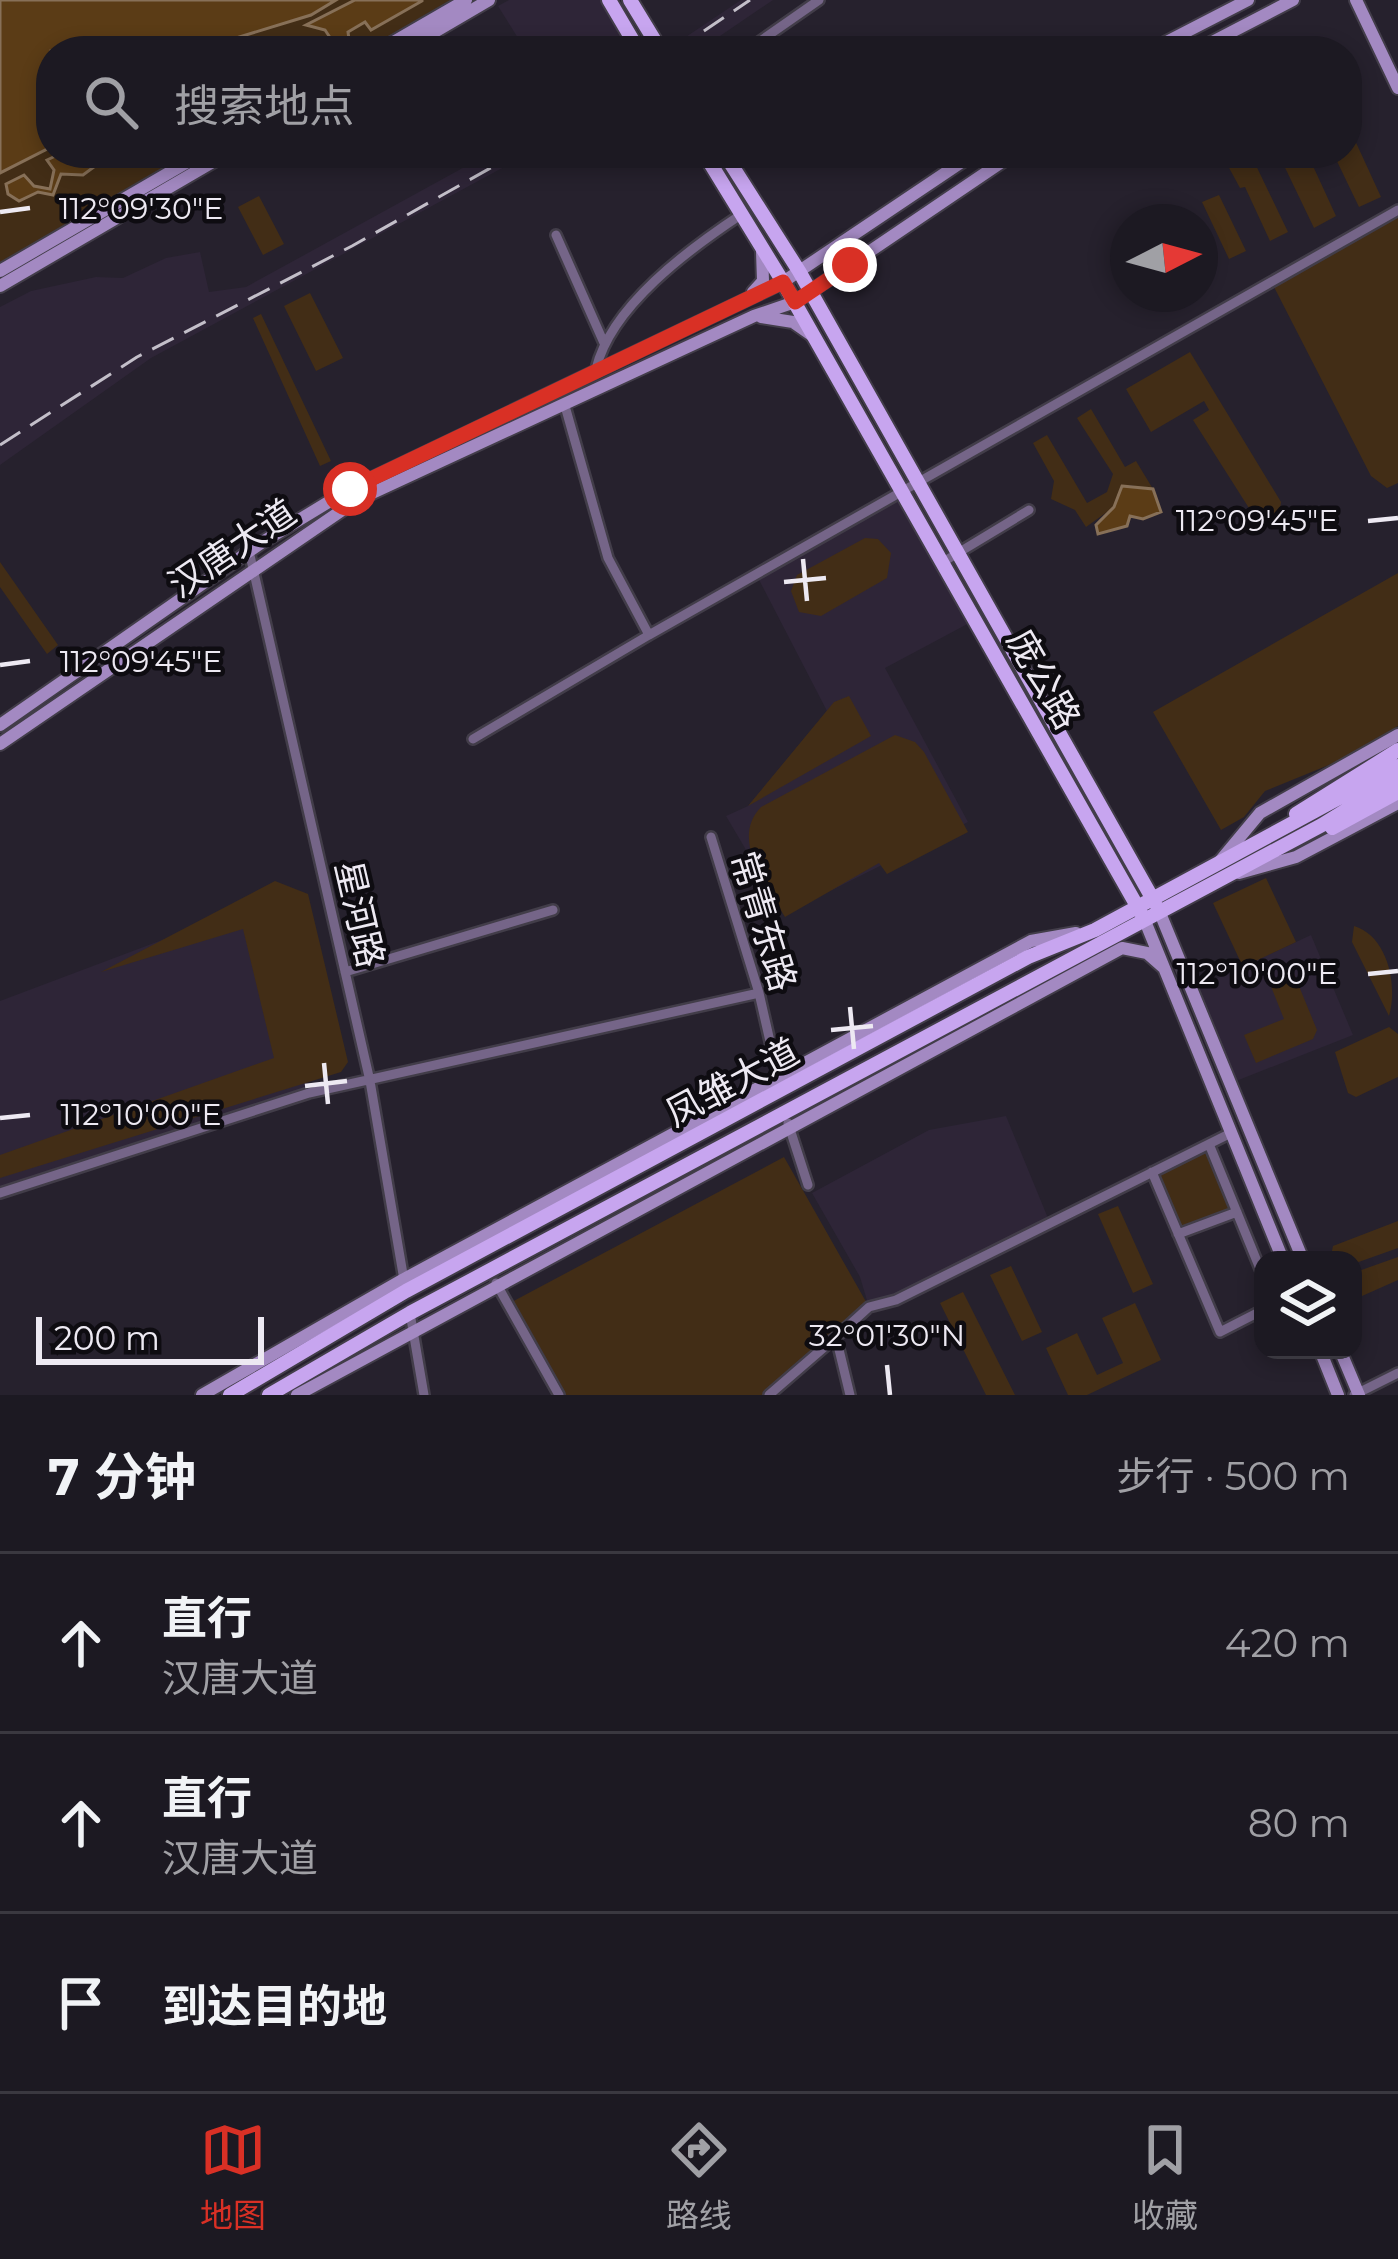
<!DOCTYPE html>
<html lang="zh">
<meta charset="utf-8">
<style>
:root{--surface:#1c1922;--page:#29262f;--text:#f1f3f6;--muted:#a0a0a5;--line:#3a3840;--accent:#d93025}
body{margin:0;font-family:Montserrat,"Noto Sans SC",sans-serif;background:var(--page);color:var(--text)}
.controls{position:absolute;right:36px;bottom:36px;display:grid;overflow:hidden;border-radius:24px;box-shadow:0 6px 18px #0003}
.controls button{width:108px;height:108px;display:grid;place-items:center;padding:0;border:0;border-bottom:3px solid var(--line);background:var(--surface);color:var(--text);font:60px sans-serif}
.compass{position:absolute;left:1110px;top:204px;width:108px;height:108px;border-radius:50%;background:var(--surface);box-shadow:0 6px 18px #0003;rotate:84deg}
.scale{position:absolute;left:36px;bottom:30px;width:228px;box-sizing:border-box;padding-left:12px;border:6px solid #ede9f2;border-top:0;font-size:33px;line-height:42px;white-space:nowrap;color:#ede9f2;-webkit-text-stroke:9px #0e0c11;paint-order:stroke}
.stop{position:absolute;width:36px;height:36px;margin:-27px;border:9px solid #d93025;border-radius:50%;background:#fff}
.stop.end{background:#d93025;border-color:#fff;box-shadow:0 3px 12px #0008}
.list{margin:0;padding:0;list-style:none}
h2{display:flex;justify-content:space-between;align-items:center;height:156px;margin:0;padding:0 48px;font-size:51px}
h2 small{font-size:39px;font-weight:400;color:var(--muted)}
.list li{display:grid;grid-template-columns:78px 1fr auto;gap:36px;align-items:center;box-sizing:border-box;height:180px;padding:0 48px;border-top:3px solid var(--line)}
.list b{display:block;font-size:45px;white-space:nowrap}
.list p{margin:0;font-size:39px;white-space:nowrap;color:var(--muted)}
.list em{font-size:39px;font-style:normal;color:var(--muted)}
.icon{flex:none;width:66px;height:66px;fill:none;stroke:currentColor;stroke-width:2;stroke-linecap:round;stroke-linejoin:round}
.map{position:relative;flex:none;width:1398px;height:1395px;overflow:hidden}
.search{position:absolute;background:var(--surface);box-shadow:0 6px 18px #0003;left:36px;right:36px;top:36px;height:132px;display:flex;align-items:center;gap:30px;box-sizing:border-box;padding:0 42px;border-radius:48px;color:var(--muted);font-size:45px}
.sheet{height:696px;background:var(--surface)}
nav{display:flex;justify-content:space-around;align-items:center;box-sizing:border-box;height:168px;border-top:3px solid var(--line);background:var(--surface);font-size:33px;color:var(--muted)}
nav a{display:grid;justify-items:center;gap:6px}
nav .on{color:var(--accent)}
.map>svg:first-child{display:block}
.built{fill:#2e2537}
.green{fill:#422d16}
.water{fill:#5b3c16;stroke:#877058;stroke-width:3}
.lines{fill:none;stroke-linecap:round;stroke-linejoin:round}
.street-casing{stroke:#423d49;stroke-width:14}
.secondary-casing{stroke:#423d49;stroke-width:16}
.primary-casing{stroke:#423d49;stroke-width:18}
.street{stroke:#756588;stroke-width:9}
.secondary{stroke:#a389c2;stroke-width:12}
.primary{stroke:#c7a5ef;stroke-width:14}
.rail{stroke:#c3bfc9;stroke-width:3;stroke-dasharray:24 12;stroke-linecap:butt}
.route{stroke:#d93025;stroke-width:15}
.ticks{fill:none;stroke:#ede9f2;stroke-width:4.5}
.labels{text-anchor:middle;stroke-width:9;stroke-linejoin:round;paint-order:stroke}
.street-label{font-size:36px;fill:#ede9f2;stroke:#0e0c11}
.ticks-label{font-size:30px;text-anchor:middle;fill:#ede9f2;stroke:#0e0c11;stroke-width:9;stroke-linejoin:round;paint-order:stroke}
</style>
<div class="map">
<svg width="1398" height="1395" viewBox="0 0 1398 1395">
<rect width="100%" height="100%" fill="#26212d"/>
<path class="built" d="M509,0h95l35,51h-113l-28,-45z
M741,0h32l-75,51h-33z
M490,153h40l-379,205 -151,107v-158l31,-16 65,-14 27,1 43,-20 34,-6 9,40 37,-5z
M902,491l71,130 -88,47 83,154 -184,92 -58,-98 22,-10 79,-95 -71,-137z
M255,905l54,188 -309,100v-192z
M1311,935l42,100 -122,48 -39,-93z
M1006,1116l44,107 -181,84 -9,-30 -48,-84 117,-63z"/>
<path class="green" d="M336,0h130l-88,51h-184l117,-36z
M1347,123l34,74 -22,10 -26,-54h14z
M51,147v6h152l-203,118v-98z
M1221,153h29l38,79 -18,9 -25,-54 -5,1z
M1278,153h29l29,63 -22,12z
M1219,195l27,56 -17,8 -27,-57z
M259,196l25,48 -21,11 -25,-48z
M1398,217v266l-11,5 -16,-12 -98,-191z
M310,293l33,65 -27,13 -32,-65z
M261,314l70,147 -11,5 -67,-148z
M1190,352l91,150 -2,15 -18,10 -68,-107 16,-10 -5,-9 -53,31 -25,-43z
M1091,409l34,58 11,-6 17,28 -24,-4 -15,22 -28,20 -11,-17 -24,-11 3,-18 -21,-38 14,-8 40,68 20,-11 6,-18 -36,-56z
M865,538l13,1 13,14 -4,25 -66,38 -22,-4 -8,-21 6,-16z
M0,562l58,83 -11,9 -47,-67z
M1398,573v153l-57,34 -76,31 -21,26 -23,13 -68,-118z
M849,696l22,40 -123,70 86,-104z
M895,735l20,7 9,10 44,80 -81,42 -8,-11 -94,54c-19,-32 -55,-78 -24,-110z
M1266,878l30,64 -53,25 -30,-64z
M275,881l33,13 40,168 -7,10 -341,106v-23l274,-97 -31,-129 -142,43z
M1354,926c34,10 44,60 35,90l-37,-74z
M1294,974l23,56 -4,9 -57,24 -12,-28 40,-16 -14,-35z
M1389,1027l9,7v43l-42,20 -8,-4 -13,-41z
M1209,1144l28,68 -59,22 -26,-62z
M784,1157l85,150 -100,88h-210l-51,-91z
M1118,1206l35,78 -20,9 -35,-79z
M1398,1221v27l-45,16v-4h-23l3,-14z
M1398,1257v23l-45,20v-27z
M1011,1266l31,66 -20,9 -32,-66z
M963,1292l52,103h-29l-46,-92z
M1135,1303l26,57 -74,35h-19l-22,-47 31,-15 20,42 26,-12 -21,-45z"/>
<path class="water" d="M0,0h336l-25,15 -117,36h-143v96l-51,26z
M355,0h67v1l-51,29 -6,-8 -17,10 1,7 -14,6 -10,-15 -19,-5z
M62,153h51l-30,22 -22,-1 -8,21 -15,-3 -19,9 -11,-7 -2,-10 18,-9 10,11 16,3 4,-19 -7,-10z
M1122,486l31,3 8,23 -18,7 -13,-3 -3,10 -29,8 -2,-9 18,-18z"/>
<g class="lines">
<g class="street-casing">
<path id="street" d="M746,51l73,-51
M556,235l48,108
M596,369c15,-63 93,-120 146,-155
M565,406l43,152 41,77 749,-425
M249,551l121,530 34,199
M943,562l86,-52
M473,739l176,-104
M711,837l48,156 20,88
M345,972l208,-62
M788,1123l20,62
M1209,1144l54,132
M1152,1172l68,160 43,-22
M0,1193l309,-100 450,-100
M1178,1234l59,-22
M496,1283l63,112
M410,1313l14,82
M769,1395l67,-58
M850,1395l-14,-58 33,-30 27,-7 335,-167
M1354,1395l44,-22"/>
</g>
<g class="secondary-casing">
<path id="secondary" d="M1356,0l42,88
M378,51l88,-51
M402,51l87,-51
M1149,51l99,-51
M1195,51l98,-51
M0,271l203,-118
M0,286l228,-133
M753,292l10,-11 -1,-30
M761,317l32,5 20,14
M0,725l261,-182 89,-54 433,-207 192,-129
M0,744l357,-244 397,-184 41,-14 220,-149
M1220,861l40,-48 138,-78
M1239,873l57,-16 102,-54
M1160,913l143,347
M1145,921l138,339
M1320,1350l18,45
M1340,1350l19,45
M202,1395l202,-116 627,-338 45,-8
M297,1395l825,-447 25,5 17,15"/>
</g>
<g class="primary-casing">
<path id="primary" d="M609,0l30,51
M630,0l31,51
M704,153l79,129 358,631
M724,153l75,118 356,632
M1296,814l102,-64
M1332,828l66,-36
M230,1395l176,-104 622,-334 67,-27 303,-164
M269,1395l141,-82 912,-488 76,-47"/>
</g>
<use href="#street" class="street"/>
<use href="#secondary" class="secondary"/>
<use href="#primary" class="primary"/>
<path class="rail" d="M674,51l76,-51
M0,445l137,-88 215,-111 165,-93"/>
</g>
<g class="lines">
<path class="route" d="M350,489l433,-207 12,20 55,-37"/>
</g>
<path class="ticks" d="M0,212l30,-4M1368,521l30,-3M803,559l4,42M784,582l42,-4M0,665l30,-4M1368,974l30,-3M850,1007l4,42M831,1030l42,-4M324,1063l4,41M305,1086l42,-5M0,1118l30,-3M887,1365l3,30"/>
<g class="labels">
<g class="street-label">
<text transform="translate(232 548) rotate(-34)" y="13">汉唐大道</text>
<text transform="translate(1044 679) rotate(60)" y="13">庞公路</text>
<text transform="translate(360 914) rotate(77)" y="13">星河路</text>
<text transform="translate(764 921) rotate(73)" y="13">常青东路</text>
<text transform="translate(732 1082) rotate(-28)" y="13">凤雏大道</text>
</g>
</g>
<g class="ticks-label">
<text x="141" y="219">112°09'30"E</text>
<text x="1257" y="531">112°09'45"E</text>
<text x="141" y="672">112°09'45"E</text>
<text x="1257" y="984">112°10'00"E</text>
<text x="141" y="1125">112°10'00"E</text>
<text x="887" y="1346">32°01'30"N</text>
</g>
</svg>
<div class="controls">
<button><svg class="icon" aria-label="layers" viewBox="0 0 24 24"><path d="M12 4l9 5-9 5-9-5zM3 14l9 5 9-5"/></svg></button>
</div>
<svg class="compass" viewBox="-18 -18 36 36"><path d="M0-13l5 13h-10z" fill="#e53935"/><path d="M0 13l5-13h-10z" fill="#a0a0a5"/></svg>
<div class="scale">200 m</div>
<div class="stop" style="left:350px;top:489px"></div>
<div class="stop end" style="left:850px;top:265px"></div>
<div class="search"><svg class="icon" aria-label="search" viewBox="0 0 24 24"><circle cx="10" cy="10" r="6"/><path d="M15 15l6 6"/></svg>搜索地点</div>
</div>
<section class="sheet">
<h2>7 分钟<small>步行 · 500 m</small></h2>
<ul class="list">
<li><svg class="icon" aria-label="ahead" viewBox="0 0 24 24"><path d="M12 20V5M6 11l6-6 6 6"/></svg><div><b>直行</b><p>汉唐大道</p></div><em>420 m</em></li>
<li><svg class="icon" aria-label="ahead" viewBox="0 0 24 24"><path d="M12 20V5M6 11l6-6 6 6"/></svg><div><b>直行</b><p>汉唐大道</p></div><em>80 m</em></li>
<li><svg class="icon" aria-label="arrive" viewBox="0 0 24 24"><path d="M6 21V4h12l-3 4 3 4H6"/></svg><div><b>到达目的地</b></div></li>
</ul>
</section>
<nav>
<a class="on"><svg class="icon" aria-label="map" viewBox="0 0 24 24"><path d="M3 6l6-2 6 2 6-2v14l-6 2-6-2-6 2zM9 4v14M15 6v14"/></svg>地图</a>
<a><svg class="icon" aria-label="directions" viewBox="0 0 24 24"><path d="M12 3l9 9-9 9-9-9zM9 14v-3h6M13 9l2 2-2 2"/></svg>路线</a>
<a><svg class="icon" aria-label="saved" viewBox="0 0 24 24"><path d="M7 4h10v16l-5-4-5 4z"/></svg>收藏</a>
</nav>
